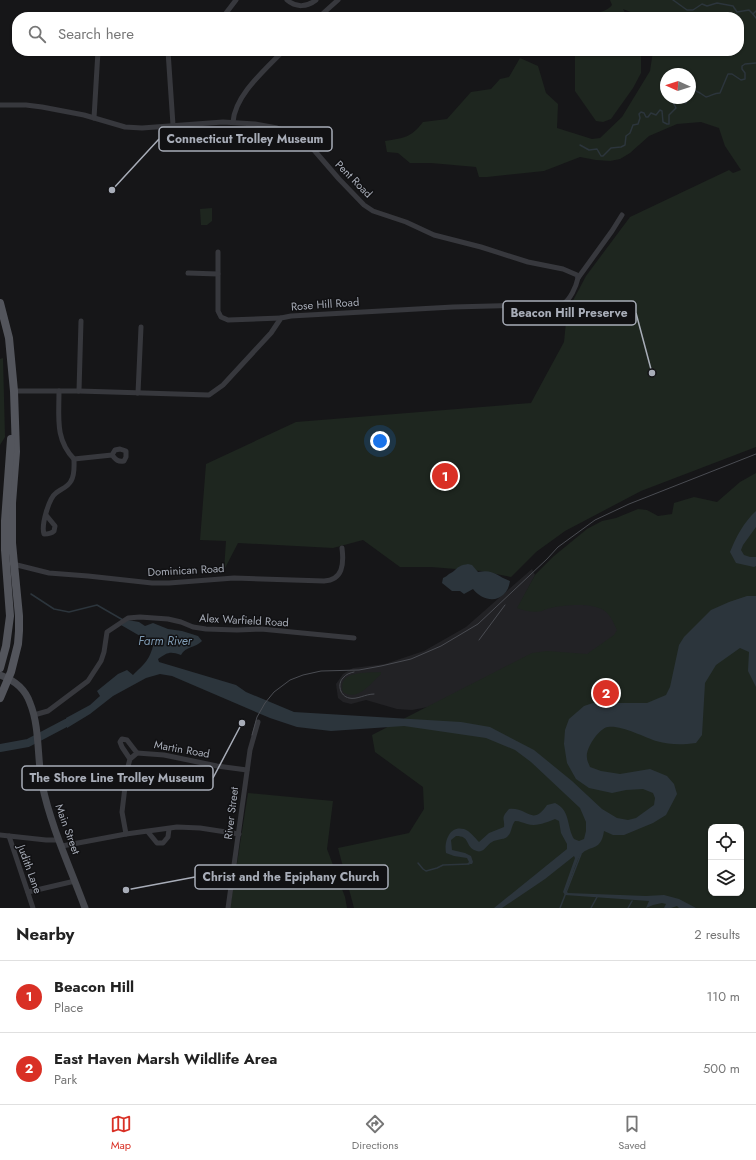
<!DOCTYPE html>
<style>
body{margin:0;font-family:Jost,sans-serif;background:#f2f2f2;color:#222}
.controls{position:absolute;right:12px;bottom:12px;display:grid;overflow:hidden;border-radius:8px;box-shadow:0 1px 3px #0004}
.controls button{width:36px;height:36px;display:grid;place-items:center;padding:0;border:0;border-bottom:1px solid #e0e0e0;background:#fff;color:#222;font:20px sans-serif}
.compass{position:absolute;left:660px;top:68px;width:36px;height:36px;border-radius:50%;background:#fff;box-shadow:0 1px 3px #0004;rotate:273deg}
.you{position:absolute;left:380px;top:441px;width:14px;height:14px;margin:-10px;border:3px solid #fff;border-radius:50%;background:#1a73e8;box-shadow:0 0 0 6px #1a73e833}
.badge{display:grid;place-items:center;width:26px;height:26px;border-radius:50%;background:#d93025;color:#fff;font-size:13px;font-weight:700}
.pin{position:absolute;translate:-50% -50%;border:2px solid #fff;box-shadow:0 1px 4px #0006}
.list{margin:0;padding:0;list-style:none}
h2{display:flex;justify-content:space-between;align-items:center;height:52px;margin:0;padding:0 16px;font-size:17px}
h2 small{font-size:13px;font-weight:400;color:#767676}
.list li{display:grid;grid-template-columns:26px 1fr auto;gap:12px;align-items:center;box-sizing:border-box;height:72px;padding:0 16px;border-top:1px solid #e0e0e0}
.list b{display:block;font-size:15px;white-space:nowrap}
.list p{margin:0;font-size:13px;white-space:nowrap;color:#767676}
.list em{font-size:13px;font-style:normal;color:#767676}
.icon{flex:none;width:22px;height:22px;fill:none;stroke:currentColor;stroke-width:2;stroke-linecap:round;stroke-linejoin:round}
.map{position:relative;flex:none;width:756px;height:908px;overflow:hidden}
.search{position:absolute;background:#fff;box-shadow:0 1px 3px #0004;left:12px;right:12px;top:12px;height:44px;display:flex;align-items:center;gap:10px;box-sizing:border-box;padding:0 14px;border-radius:16px;color:#767676;font-size:15px}
.sheet{height:196px;background:#fff}
nav{display:flex;justify-content:space-around;align-items:center;box-sizing:border-box;height:56px;border-top:1px solid #e0e0e0;background:#fff;font-size:11px;color:#767676}
nav a{display:grid;justify-items:center;gap:2px}
nav .on{color:#d93025}
.map>svg:first-child{display:block}
.built{fill:#222225}
.green{fill:#1e261f;fill-rule:evenodd}
.water{fill:#2c353c}
.lines{fill:none;stroke-linecap:round;stroke-linejoin:round}
.stream{stroke:#2c353c;stroke-width:1.5}
.river{stroke:#2c353c;stroke-width:8}
.minor{stroke:#37383d;stroke-width:5}
.secondary{stroke:#45474d;stroke-width:7}
.primary{stroke:#53555c;stroke-width:8}
.tram{stroke:#4a4c52;stroke-width:1}
.labels{text-anchor:middle;dominant-baseline:central;stroke-width:3;stroke-linejoin:round;paint-order:stroke}
.street-label{font-size:11px;fill:#a8adb8;stroke:#111113}
.water-label{font-size:12px;font-style:italic;fill:#7f9bb3;stroke:#111113}
.leader{fill:none;stroke:#a8adb8;stroke-width:1.5}
.callout-dot{fill:#a8adb8;stroke:#111113;stroke-width:1.5}
.callout{fill:#111113;stroke:#a8adb8;stroke-width:1.5}
.callout-label{font-size:12px;text-anchor:middle;font-weight:bold;fill:#a8adb8}
</style>
<div class="map">
<svg width="756" height="908" viewBox="0 0 756 908">
<rect width="100%" height="100%" fill="#161618"/>
<polygon class="built" points="532,569 535,575 522,600 605,578 642,577 652,587 645,608 598,652 482,680 428,707 412,710 397,709 366,700 351,704 343,702 338,698 336,684 343,674 353,668 385,664 424,651 466,627"/>
<g class="green">
<path d="M610,0h146v447l-115,44 -76,40 -29,21 -25,25 -30,-6 -50,-4h-31l-37,-27 -30,8 -95,-5 -14,27 2,-29 -26,-1 6,-76 90,-42 235,-19 33,-61 3,-30 19,-36 44,-59 99,-47 4,3 8,-3 -16,-24 -6,-18 -18,-6 -24,2 -28,12 -19,17 -10,6 -10,2 -14,-1 -16,-3 -36,14 -57,6h-8l-3,-10 -45,-4h-21l-12,-10 -11,-1 -2,-11c18,-3 26,-3 38,-19l24,-3 24,-27 20,-3 9,-10 9,-2 11,-19 18,8 8,27 12,11 -1,24 35,11 8,-1 22,-21 28,-46 3,-20h86v-34h-103l-3,-4 -10,-4 4,8h-53c13,-6 29,-1 38,-12zM666,74h24v24h-24z"/>
<polygon points="575,51 641,51 641,73 633,88 611,119 603,122 596,121 575,91"/>
<polygon points="212,208 212,221 207,225 201,225 200,209"/>
<polygon points="3,358 5,437 0,445 0,359"/>
<path d="M756,473v435h-402l-16,-60 71,-15 15,-24 -1,-22 -48,-35 -3,-17 160,-82 15,-2 40,3 27,-19 3,-5c-3,-6 -6,-14 -11,-18 -12,-10 -41,-7 -55,-4 -3,0 -6,2 -9,3 -8,2 -17,0 -25,-3l18,-33 19,-19 33,-27 15,-8 14,-3 22,-9 9,1 11,6 14,-2 2,-11 20,-6 23,5 23,-20zM711,827h30v66h-30z"/>
<path d="M381,672v2c-10,9 -23,28 -38,18 -6,-22 24,-19 38,-20z"/>
<polygon points="248,793 333,801 327,849 345,897 347,908 230,908"/>
</g>
<g class="water">
<path d="M756,511v16l-13,18 -2,5 3,5 6,2h6v9l-2,1 -18,-4 -6,-11c6,-15 14,-30 26,-41z"/>
<path d="M468,564l4,1 6,7c16,-3 18,4 32,9 -3,21 -24,24 -37,8l-9,5 -4,-3h-8l-10,-8 1,-5c2,-1 4,-2 6,-4 9,-4 6,-8 19,-10z"/>
<path d="M747,596h9v91l-8,-16 1,-19 -9,-4 -24,17 -11,18 -3,52 -6,8c-15,2 -25,2 -40,-2 -12,-4 -35,-16 -48,-14 -9,1 -23,22 -21,31 0,3 2,6 3,9l11,4 19,3 30,-5 17,7 7,8 3,10 -11,21 -13,8 -29,12h-11l-9,-4c-3,22 -16,13 -24,25 -4,6 -10,27 -14,35l2,2 78,3 18,-1 15,4 17,9h-17l-2,-2 -6,2h-7l2,-4 -4,-1 -9,2 -7,3 3,-7 -84,-6 -2,-3 12,-34 -1,-2 -29,23 -43,29h-8l73,-59v-5l-6,-11 -2,-12 -4,-2c-8,3 -18,8 -28,5 -4,-1 -7,-3 -12,-3 -4,5 -3,12 -8,16 -4,3 -11,2 -15,5 -6,3 -8,13 -18,8 -9,-5 -4,-14 -18,-14l-5,4 1,10 13,3 6,3 2,6 -1,2h-5l2,-2 -2,-4 -13,-2 -8,-3c-2,-11 3,-28 18,-24 6,2 11,9 15,13l10,-9 15,-6c1,-9 -4,-8 5,-18 19,-2 23,18 38,-4l8,-2c16,8 11,22 19,36l5,2 5,-2 2,-8v-9l-6,-14 -49,-46 -16,-12 -29,-12 -82,-12 -73,5 -34,-4 -27,-9 -98,-42 -12,-2 -14,4 -33,18 -23,18 -23,14 -1,-10 24,-13 10,-9 -3,-5 21,-17 9,-4 6,5c11,-11 16,-14 20,-29l-6,-6 -26,-15 7,-5 11,2 6,4 8,-3 15,6 14,2 16,5 4,5c-7,7 -16,5 -21,14 -11,-4 -13,-3 -23,4l1,3 77,23 10,7 48,20 167,10 29,5 44,23 38,31 30,28 15,9 11,2 8,-2 18,-13 1,-7 -2,-5 -10,-4 -17,1 -14,3 -23,-5 -13,-9 -9,-16 -3,-19 1,-14 4,-11 15,-13 9,-3h54l19,-8 4,-8 9,-42 5,-8 27,-27 18,-8z"/>
</g>
<g class="lines">
<g class="stream">
<polyline points="673,0 687,10 693,10 702,4 707,6 717,3 733,6 737,12 749,10 753,14"/>
<polyline points="756,11 753,14 756,18"/>
<path d="M690,91l4,-1 6,3 6,4c5,-1 8,-4 14,-4l8,-19h4l9,6 4,-1v-6l-3,-4v-3l3,-2 11,-1"/>
<path d="M580,145l9,5 8,-1 4,7h2l8,-8 10,-1 4,-2 1,-9 4,-3 3,-8 5,-1 2,-6 -1,-4 2,-2 3,1 2,4h2l3,-4 5,2 4,-5 2,1 1,11 4,2h2v-9l7,-7 -3,-6 1,-3c5,0 8,4 12,4v-5"/>
<polyline points="31,594 54,609 69,612 97,605 123,620"/>
<polyline points="418,863 423,869 426,871 437,868 443,865 469,864"/>
<polyline points="560,908 581,854"/>
<polyline points="591,908 597,897"/>
<polyline points="628,908 632,901"/>
</g>
<polyline class="river" points="0,748 28,743 66,723"/>
<g class="minor">
<path d="M287,0c9,8 20,7 29,0"/>
<polyline points="223,17 236,0"/>
<polyline points="319,17 338,0"/>
<polyline points="168,51 173,125"/>
<polyline points="0,105 26,105 42,107 84,115 125,127 142,128 223,122 255,124 277,128 297,135 307,142 339,179 364,205 373,211 406,222 434,235 481,247 528,262 563,269 577,275 578,278"/>
<polyline points="94,118 98,51"/>
<path d="M233,122c2,-27 32,-52 50,-71"/>
<polyline points="218,252 218,311 221,317 228,320 281,318"/>
<polyline points="188,273 218,274"/>
<path d="M14,391h65l130,4 14,-10 48,-52 10,-15 10,-2 162,-9 110,-3c7,-4 13,-17 15,-26l34,-47 10,-16"/>
<path d="M59,391c0,27 -4,48 15,68l38,-4 3,-5 5,-1 6,2v6l-2,4c-6,1 -8,-1 -12,-6"/>
<polyline points="79,391 81,321"/>
<polyline points="138,393 141,327"/>
<path d="M46,515l9,11 -1,5c-3,3 -6,3 -10,3 -3,-9 5,-36 12,-41 5,-4 12,-6 15,-12 4,-6 3,-15 3,-22"/>
<path d="M13,564l36,9 39,3 64,7h17l65,-5 90,3c19,-1 20,-17 18,-33"/>
<polyline points="34,715 48,711 88,681 101,661 104,652 107,632 128,618 140,617 168,619 181,622 193,627 206,629 237,630 261,629 354,638"/>
<polyline points="137,753 164,755 217,766 247,770"/>
<polyline points="148,832 157,843 163,843 168,837 169,829"/>
<polyline points="126,834 122,812 127,770 130,759 137,753 127,740 122,739 120,742 122,747 130,759"/>
<polyline points="0,835 46,840 59,840"/>
<polyline points="9,836 33,908"/>
<polyline points="62,846 126,834 177,827 200,828 239,834"/>
<polyline points="28,892 75,881"/>
<polyline points="228,908 250,750 258,722"/>
</g>
<path class="secondary" d="M0,675c14,5 25,13 30,28 10,24 7,55 12,81 9,43 28,83 43,124"/>
<g class="primary">
<polyline points="0,303 9,338 14,391 16,452 12,503 12,543 19,616 19,631 18,644 11,672 0,698"/>
<polyline points="0,668 6,646 10,616 5,550 5,521 11,439"/>
</g>
<g class="tram">
<polyline points="479,640 505,605"/>
<path d="M354,672c-4,1 -8,2 -11,6 -6,6 -3,18 6,20 8,2 16,-4 25,-4"/>
<polyline points="252,735 257,717 265,703 274,692 290,680 303,675 321,671 359,670 381,666 411,659 441,646 478,624 547,559 558,547 595,520 629,504 756,454"/>
</g>
</g>
<g class="labels">
<g class="street-label">
<text transform="translate(354 179) rotate(45)">Pent Road</text>
<text transform="translate(325 304) rotate(-4)">Rose Hill Road</text>
<text transform="translate(186 570) rotate(-3)">Dominican Road</text>
<text transform="translate(244 620) rotate(3)">Alex Warfield Road</text>
<text transform="translate(182 749) rotate(10)">Martin Road</text>
<text transform="translate(231 813) rotate(-83)">River Street</text>
<text transform="translate(68 829) rotate(70)">Main Street</text>
<text transform="translate(30 869) rotate(70)">Judith Lane</text>
</g>
<g class="water-label">
<text x="165" y="641">Farm River</text>
</g>
</g>
<path class="leader" d="M112 190L159 139M652 373L636 313M242 723L213 778M126 890L195 877"/>
<g class="callout-dot">
<circle cx="112" cy="190" r="4"/>
<circle cx="652" cy="373" r="4"/>
<circle cx="242" cy="723" r="4"/>
<circle cx="126" cy="890" r="4"/>
</g>
<g class="callout">
<rect x="159" y="127" width="173" height="24" rx="4"/>
<rect x="503" y="301" width="133" height="24" rx="4"/>
<rect x="22" y="766" width="191" height="24" rx="4"/>
<rect x="195" y="865" width="193" height="24" rx="4"/>
</g>
<g class="callout-label">
<text x="245" y="143">Connecticut Trolley Museum</text>
<text x="569" y="317">Beacon Hill Preserve</text>
<text x="117" y="782">The Shore Line Trolley Museum</text>
<text x="291" y="881">Christ and the Epiphany Church</text>
</g>
</svg>
<div class="controls">
<button><svg class="icon" aria-label="locate" viewBox="0 0 24 24"><circle cx="12" cy="12" r="6"/><path d="M12 2v4M12 18v4M2 12h4M18 12h4"/></svg></button>
<button><svg class="icon" aria-label="layers" viewBox="0 0 24 24"><path d="M12 4l9 5-9 5-9-5zM3 14l9 5 9-5"/></svg></button>
</div>
<svg class="compass" viewBox="-18 -18 36 36"><path d="M0-13l5 13h-10z" fill="#e53935"/><path d="M0 13l5-13h-10z" fill="#767676"/></svg>
<div class="you"></div>
<div class="pin badge" style="left:445px;top:476px">1</div>
<div class="pin badge" style="left:606px;top:693px">2</div>
<div class="search"><svg class="icon" aria-label="search" viewBox="0 0 24 24"><circle cx="10" cy="10" r="6"/><path d="M15 15l6 6"/></svg>Search here</div>
</div>
<section class="sheet">
<h2>Nearby<small>2 results</small></h2>
<ul class="list">
<li><span class="badge">1</span><div><b>Beacon Hill</b><p>Place</p></div><em>110 m</em></li>
<li><span class="badge">2</span><div><b>East Haven Marsh Wildlife Area</b><p>Park</p></div><em>500 m</em></li>
</ul>
</section>
<nav>
<a class="on"><svg class="icon" aria-label="map" viewBox="0 0 24 24"><path d="M3 6l6-2 6 2 6-2v14l-6 2-6-2-6 2zM9 4v14M15 6v14"/></svg>Map</a>
<a><svg class="icon" aria-label="directions" viewBox="0 0 24 24"><path d="M12 3l9 9-9 9-9-9zM9 14v-3h6M13 9l2 2-2 2"/></svg>Directions</a>
<a><svg class="icon" aria-label="saved" viewBox="0 0 24 24"><path d="M7 4h10v16l-5-4-5 4z"/></svg>Saved</a>
</nav>
